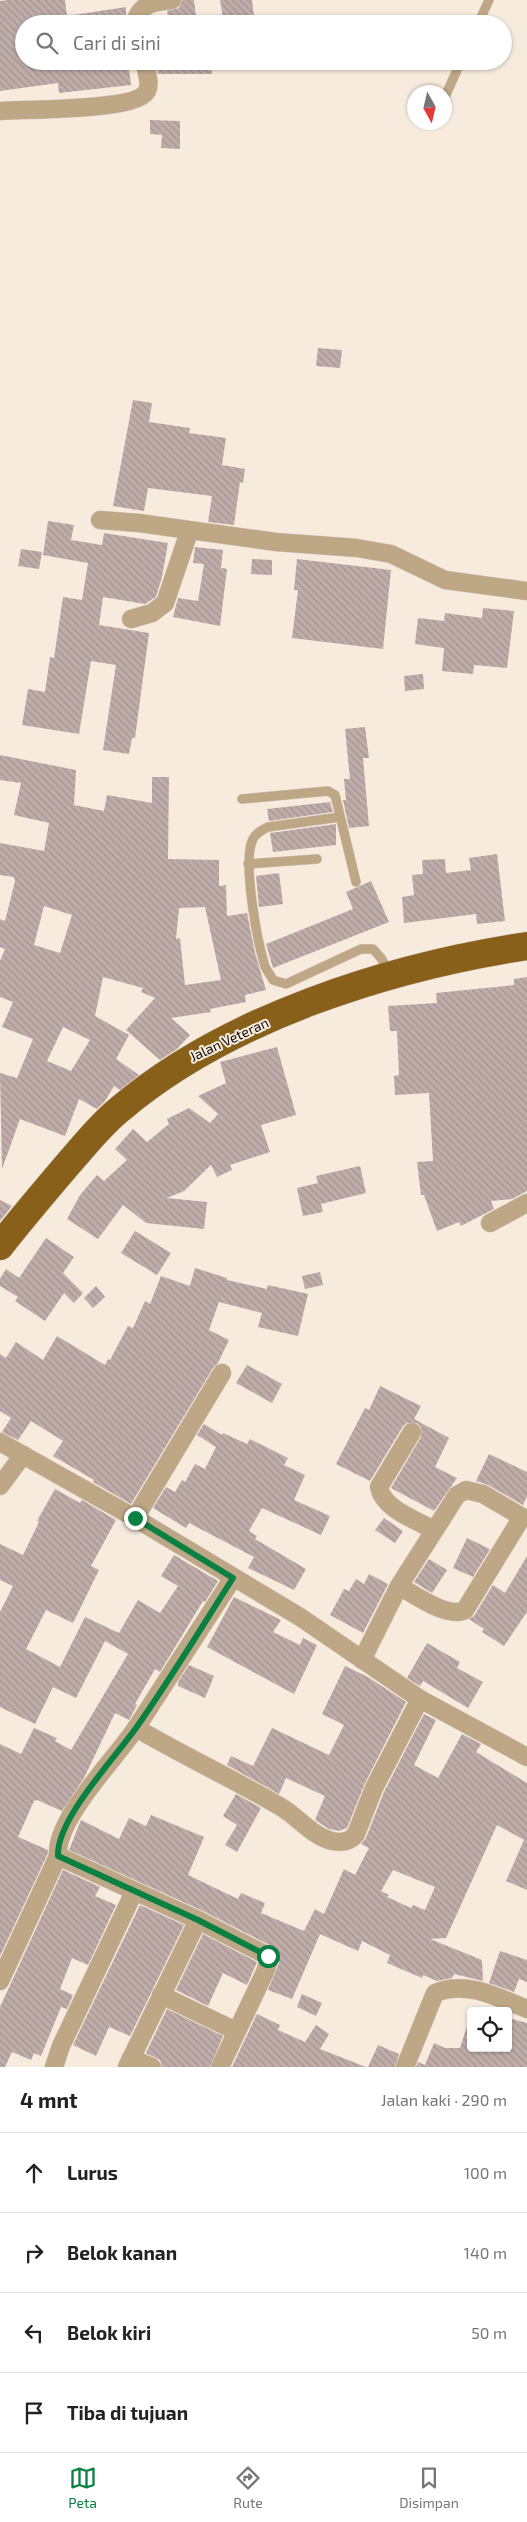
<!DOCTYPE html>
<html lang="id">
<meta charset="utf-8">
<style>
body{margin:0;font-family:"Exo 2",sans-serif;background:#f6f6f6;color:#222}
.controls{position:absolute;right:15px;bottom:15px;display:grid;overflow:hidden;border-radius:5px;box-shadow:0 1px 4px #0004}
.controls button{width:45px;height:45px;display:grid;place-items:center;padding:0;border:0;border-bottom:1px solid #e0e0e0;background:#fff;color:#222;font:25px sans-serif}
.compass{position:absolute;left:407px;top:85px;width:45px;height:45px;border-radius:50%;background:#fff;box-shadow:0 1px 4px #0004;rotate:172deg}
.stop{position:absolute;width:15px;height:15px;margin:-11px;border:4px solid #0b8043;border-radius:50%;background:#fff}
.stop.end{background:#0b8043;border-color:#fff;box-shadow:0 1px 5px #0008}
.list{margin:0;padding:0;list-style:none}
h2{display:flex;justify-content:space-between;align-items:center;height:65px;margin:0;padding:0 20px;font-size:21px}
h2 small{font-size:16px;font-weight:400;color:#767676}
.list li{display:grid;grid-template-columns:32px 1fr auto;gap:15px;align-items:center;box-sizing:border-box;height:80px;padding:0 20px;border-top:1px solid #e0e0e0}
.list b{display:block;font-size:19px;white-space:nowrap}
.list em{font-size:16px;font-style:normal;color:#767676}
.icon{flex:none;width:28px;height:28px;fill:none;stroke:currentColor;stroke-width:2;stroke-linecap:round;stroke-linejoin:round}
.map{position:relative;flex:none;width:527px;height:2067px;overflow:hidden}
.search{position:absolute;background:#fff;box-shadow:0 1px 4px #0004;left:15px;right:15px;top:15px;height:55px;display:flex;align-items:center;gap:12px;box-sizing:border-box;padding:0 18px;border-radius:28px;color:#767676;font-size:19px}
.sheet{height:385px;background:#fff}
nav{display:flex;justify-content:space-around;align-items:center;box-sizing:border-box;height:70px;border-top:1px solid #e0e0e0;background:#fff;font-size:14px;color:#767676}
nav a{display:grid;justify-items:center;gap:2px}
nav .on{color:#0b8043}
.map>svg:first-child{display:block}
.building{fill:url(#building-back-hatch);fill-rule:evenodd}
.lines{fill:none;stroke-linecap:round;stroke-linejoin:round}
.service-casing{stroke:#d2c7bc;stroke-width:10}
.minor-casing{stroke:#d2c7bc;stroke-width:19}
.trunk-casing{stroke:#d2c7bc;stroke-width:29}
.service{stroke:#bea785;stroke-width:9}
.minor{stroke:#bea785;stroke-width:18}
.trunk{stroke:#88601a;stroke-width:28}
.route{stroke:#0b8043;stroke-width:6}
.labels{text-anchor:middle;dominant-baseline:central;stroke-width:4;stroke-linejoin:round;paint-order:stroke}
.street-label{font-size:14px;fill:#0f0b07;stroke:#f7ebde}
</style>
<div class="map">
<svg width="527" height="2067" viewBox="0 0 527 2067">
<defs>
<pattern id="building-back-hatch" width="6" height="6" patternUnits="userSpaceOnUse" patternTransform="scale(1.25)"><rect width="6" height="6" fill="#c0adaa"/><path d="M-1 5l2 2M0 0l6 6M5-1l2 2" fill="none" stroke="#a49491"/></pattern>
</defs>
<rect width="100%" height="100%" fill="#f7ebde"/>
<g class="building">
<polygon points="8,0 65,0 67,16 126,7 126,24 24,24 24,61 128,61 131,85 59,93 58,83 0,91 0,1"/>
<polygon points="182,0 194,0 197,24 169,24 167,11 179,8"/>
<polygon points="220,0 252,0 255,24 224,24"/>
<polygon points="155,61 211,61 212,74 158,74"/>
<polygon points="150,120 180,121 180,149 161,148 162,135 150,134"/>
<polygon points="318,348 342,350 340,368 316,366"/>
<polygon points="133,400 152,403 149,422 190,428 189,433 226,438 222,465 245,469 243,483 240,482 234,525 208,522 212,496 148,488 144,511 113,506"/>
<polygon points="48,521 74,525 71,540 102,545 104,533 168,543 162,577 156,597 145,604 103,597 99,625 149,633 135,738 132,738 129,754 103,750 116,665 91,661 79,734 22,725 28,689 45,692 50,657 54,658 63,597 82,600 88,563 43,555"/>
<polygon points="195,547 223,550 221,568 227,569 220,626 173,617 178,598 198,601 204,564 193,563"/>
<polygon points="21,549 42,552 39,569 18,566"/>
<polygon points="252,559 272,560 272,575 251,574"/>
<polygon points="297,559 391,570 383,649 292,638 298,590 294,590"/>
<polygon points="483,608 514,611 507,668 474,665 473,674 442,671 444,648 415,644 418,618 444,621 445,613 482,618"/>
<polygon points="423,674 424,689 405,691 404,676"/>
<polygon points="365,727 369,758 363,758 369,826 349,828 343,800 346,800 344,779 350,779 345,729"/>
<path d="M0,755l76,15 -2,35 30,6 3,-16 45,8v-26h17l-1,82 51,1v26l7,-1 1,31 20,-3 8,40 11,37 -21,5 1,7 -36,7 1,3 -40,6 19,17 -13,14 -17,11 -34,-30 29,-32 -14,-6 2,-4 -40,-11 -8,39 34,19 -13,24 23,16 -19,15 -6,-4 -9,15 -8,8 -18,-10 -14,37 -45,-17 -18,50 -2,-96 17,5 16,-39 -31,-12 11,-25 -13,-5v-36l5,-12 -5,-2v-28l5,2 10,-40 -1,-4 -14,-2v-32l44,8 5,-28 -35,-8 7,-32 -21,-3zM44,906l28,9 -12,38 -26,-8zM205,907l16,73 -36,5 -5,-47 -4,1 3,-31zM63,1027l27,13 -19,31 -24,-10z"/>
<polygon points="330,802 333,812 269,821 267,809"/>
<polygon points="336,824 336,845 273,852 270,833"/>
<polygon points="497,854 505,921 477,924 476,914 404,923 402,897 414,895 412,875 423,874 422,860 445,859 446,873 471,870 469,858"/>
<polygon points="279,873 283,904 259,907 256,876"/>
<polygon points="371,881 389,922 273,968 266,944 353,909 346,892"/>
<polygon points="527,977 527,1191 512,1199 491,1201 494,1209 461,1226 459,1222 437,1231 424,1195 421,1195 417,1162 433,1161 429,1093 395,1095 394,1076 399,1075 397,1031 390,1031 388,1006 437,1003 436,993 514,985 514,979"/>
<polygon points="277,1047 296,1115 261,1125 270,1152 230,1165 232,1170 217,1177 211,1165 184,1191 167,1198 207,1202 204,1229 146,1223 123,1205 98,1239 67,1219 80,1195 97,1175 104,1181 127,1160 115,1149 133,1129 147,1142 169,1124 167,1119 189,1108 210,1123 218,1114 198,1096 226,1083 220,1062"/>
<polygon points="360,1166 366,1193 321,1204 323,1212 303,1216 297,1188 318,1183 316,1176"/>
<polygon points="0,1200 12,1206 0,1221"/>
<polygon points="135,1231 171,1253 157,1275 121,1253"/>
<polygon points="46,1238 74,1257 63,1273 83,1293 74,1303 64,1293 45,1321 15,1301 18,1297 0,1286 0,1279 6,1269 19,1278"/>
<polygon points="195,1268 227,1278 227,1280 267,1289 268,1285 308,1294 298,1336 258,1327 262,1313 219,1302 209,1330 229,1340 218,1363 213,1368 131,1504 93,1482 94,1480 53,1456 63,1441 31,1421 18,1440 2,1432 11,1418 0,1411 0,1354 6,1358 16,1342 43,1360 57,1336 105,1365 108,1359 110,1360 128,1326 133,1328 145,1301 150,1304 161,1276 190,1286"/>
<polygon points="320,1272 323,1285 305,1289 302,1276"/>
<polygon points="96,1286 105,1297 93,1308 84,1298"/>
<polygon points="247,1365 282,1384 272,1403 236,1383"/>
<polygon points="380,1386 421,1406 414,1419 449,1438 435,1467 457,1478 434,1511 391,1488 421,1437 421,1427 417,1423 407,1423 403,1426 370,1481 336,1464 365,1408 369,1410"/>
<polygon points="204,1424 222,1435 223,1433 247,1444 250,1439 288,1458 284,1465 305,1475 294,1500 330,1516 321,1535 262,1508 249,1531 257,1536 255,1539 306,1569 294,1590 248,1568 254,1557 189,1523 186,1528 153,1508 166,1487 175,1492 182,1480 185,1482 195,1464 205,1469 216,1447 197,1435"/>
<polygon points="489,1454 527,1472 527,1496 523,1505 488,1485 476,1481"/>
<polygon points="55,1489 80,1503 82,1500 116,1520 91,1566 99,1570 73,1623 46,1610 26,1649 60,1667 85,1617 119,1633 138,1600 160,1613 178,1586 161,1576 174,1555 218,1581 205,1602 203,1601 160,1672 155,1669 135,1704 137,1705 129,1720 115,1713 84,1778 62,1811 37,1800 34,1801 18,1837 48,1850 48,1853 0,1956 0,1744 21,1754 34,1728 57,1738 55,1741 71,1750 128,1654 105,1641 76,1698 53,1687 35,1724 0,1707 0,1612 13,1586 0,1580 0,1544 23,1555 39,1522 37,1521"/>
<polygon points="384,1518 403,1531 395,1543 375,1530"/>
<polygon points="467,1538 490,1549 473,1577 453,1568"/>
<polygon points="527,1556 527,1612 504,1646 482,1632 484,1629 469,1619 474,1616 493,1585 505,1593"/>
<polygon points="429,1559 447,1570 432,1593 414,1582"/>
<polygon points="369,1574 388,1584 363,1633 330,1615 344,1589 349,1591 356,1579 364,1584"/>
<polygon points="234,1597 281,1620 273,1632 300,1645 303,1638 317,1645 294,1694 207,1647"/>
<polygon points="427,1643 460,1662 457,1668 483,1682 468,1708 423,1681 420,1686 407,1678"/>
<polygon points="189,1665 214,1676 205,1698 178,1686 178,1682"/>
<polygon points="345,1666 368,1677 406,1702 365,1783 347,1828 339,1831 329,1829 315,1820 325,1796 286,1778 279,1794 227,1765 231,1756 253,1766 272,1728 329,1755 344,1725 322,1714"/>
<path d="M424,1714l12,6 -22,45 24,13 24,-44 19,10 -5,8 51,31v107l-21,-9 18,-41 -27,-15 -51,113 -16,1 52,21 1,21 -29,-7 -2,4 -15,3 -14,-6 -1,3 -35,-15 3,-8 -28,-14 -4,10 -38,-17 -28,65 -24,-9 11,-27 -1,-10 -5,-6 -70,-36 -134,-61 12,-30 38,19 10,-21 17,8 5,-11 53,22 -16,38 50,24 3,-6 24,10 -4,10 43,18 11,-22 9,5 20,-45 11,6 14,-27 -8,-4 5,-6 18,-46zM393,1870l42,17 -10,23 -12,-5 -2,3 -24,-11 2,-2 -8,-4z"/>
<polygon points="236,1794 261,1808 237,1852 225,1845 237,1825 223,1816"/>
<polygon points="63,1870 100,1887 95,1896 116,1905 88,1965 72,1958 60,1989 73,1995 67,2009 61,2007 41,2056 34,2053 31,2060 12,2052 5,2067 0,2067 0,2007"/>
<polygon points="140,1905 184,1925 130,2036 109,2027 96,2056 73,2045"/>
<polygon points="203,1934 257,1962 247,1985 223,1973 208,2006 176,1990"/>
<polygon points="500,1951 527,1960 527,1982 519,1979 514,1992 489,1983"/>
<polygon points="302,1994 322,2003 316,2016 297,2007"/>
<polygon points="167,2009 223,2036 210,2067 162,2067 160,2060 146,2053"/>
<polygon points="257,2014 280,2025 278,2030 305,2042 316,2025 329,2034 320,2049 366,2067 232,2067"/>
<polygon points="508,2018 527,2023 527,2067 416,2067 418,2062 425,2065 434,2043 445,2048 460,2048 468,2023 471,2023 471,2048 508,2048"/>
<polygon points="378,2045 399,2054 395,2067 368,2067"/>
</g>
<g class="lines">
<g class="service-casing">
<g id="service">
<polyline points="478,24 489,0"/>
<polyline points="444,99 461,61"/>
<polyline points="242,799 328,791 335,795 356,882"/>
<path d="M340,817l-72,10c-6,3 -12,6 -15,12 -11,21 4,100 11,124 1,6 6,11 9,17l13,4 75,-35h12l8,9 9,16"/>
<polyline points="248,864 317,859"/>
</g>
</g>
<g class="minor-casing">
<g id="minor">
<path d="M137,24l-1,-5c7,-17 20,-17 36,-19"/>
<path d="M0,111c25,-2 137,0 147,-20 4,-8 -1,-21 -3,-30"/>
<polyline points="100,520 139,523 276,542 357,548 391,554 445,580 527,591"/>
<polyline points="131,619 152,613 165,603 189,532"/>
<polyline points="490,1223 527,1203"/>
<path d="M412,1432l-33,55c4,22 37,33 55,43"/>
<polyline points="0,1442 135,1518 300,1617 420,1699 527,1757"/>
<polyline points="0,1486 23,1455"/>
<polyline points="135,1518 222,1373"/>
<path d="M362,1660l37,-74 58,-91 9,-5 17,4 39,23 -57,93c-17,9 -50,-15 -66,-24"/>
<path d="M136,1728c48,28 97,51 145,79 17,10 31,29 51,34 10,2 18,1 24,-7l18,-46 46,-89"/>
<path d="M58,1856c-3,-38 59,-98 80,-131 32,-49 63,-98 95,-147"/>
<polyline points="0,1981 58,1856 198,1920 268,1956 269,1960 265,1972 220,2067"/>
<polyline points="161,1995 236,2031"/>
<polyline points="131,2058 152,2067"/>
<polyline points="54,2067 61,2046 134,1892"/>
<polyline points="127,2067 198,1920"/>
<path d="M405,2067l30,-74c32,-13 62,4 92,16"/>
</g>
</g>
<g class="trunk-casing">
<path id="trunk" d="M0,1246c22,-28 45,-55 68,-82 17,-19 32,-39 52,-55 107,-91 269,-142 407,-163"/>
</g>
<use href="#service" class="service"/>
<use href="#minor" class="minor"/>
<use href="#trunk" class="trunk"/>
</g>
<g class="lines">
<path class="route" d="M135,1518l98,60c-32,50 -63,102 -97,150 -22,31 -80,92 -78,128l140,64 70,36"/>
</g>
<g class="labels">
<g class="street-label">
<text transform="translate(229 1039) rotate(-25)">Jalan Veteran</text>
</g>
</g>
</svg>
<div class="controls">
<button><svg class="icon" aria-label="locate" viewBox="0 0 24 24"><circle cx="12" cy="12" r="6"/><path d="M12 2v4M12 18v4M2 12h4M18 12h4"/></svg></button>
</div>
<svg class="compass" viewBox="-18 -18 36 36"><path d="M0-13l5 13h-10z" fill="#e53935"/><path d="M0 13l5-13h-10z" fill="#767676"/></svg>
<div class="stop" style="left:268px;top:1956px"></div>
<div class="stop end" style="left:135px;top:1518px"></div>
<div class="search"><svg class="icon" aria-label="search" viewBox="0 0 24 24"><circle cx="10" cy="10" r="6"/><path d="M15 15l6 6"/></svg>Cari di sini</div>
</div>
<section class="sheet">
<h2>4 mnt<small>Jalan kaki · 290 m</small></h2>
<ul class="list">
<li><svg class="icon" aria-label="ahead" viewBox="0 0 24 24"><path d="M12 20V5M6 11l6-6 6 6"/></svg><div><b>Lurus</b></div><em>100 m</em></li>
<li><svg class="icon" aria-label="right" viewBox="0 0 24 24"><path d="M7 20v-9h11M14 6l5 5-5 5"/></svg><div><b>Belok kanan</b></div><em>140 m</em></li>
<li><svg class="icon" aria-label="left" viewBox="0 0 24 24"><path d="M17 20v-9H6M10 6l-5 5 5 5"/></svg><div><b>Belok kiri</b></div><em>50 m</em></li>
<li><svg class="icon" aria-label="arrive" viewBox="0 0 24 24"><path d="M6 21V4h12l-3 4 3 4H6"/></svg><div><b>Tiba di tujuan</b></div></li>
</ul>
</section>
<nav>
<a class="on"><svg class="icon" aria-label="map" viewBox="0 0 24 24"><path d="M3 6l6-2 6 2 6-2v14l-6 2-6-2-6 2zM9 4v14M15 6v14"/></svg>Peta</a>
<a><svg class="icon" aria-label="directions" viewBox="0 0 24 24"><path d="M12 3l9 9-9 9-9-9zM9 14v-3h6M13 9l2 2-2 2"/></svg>Rute</a>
<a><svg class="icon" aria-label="saved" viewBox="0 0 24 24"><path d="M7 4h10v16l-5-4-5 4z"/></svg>Disimpan</a>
</nav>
